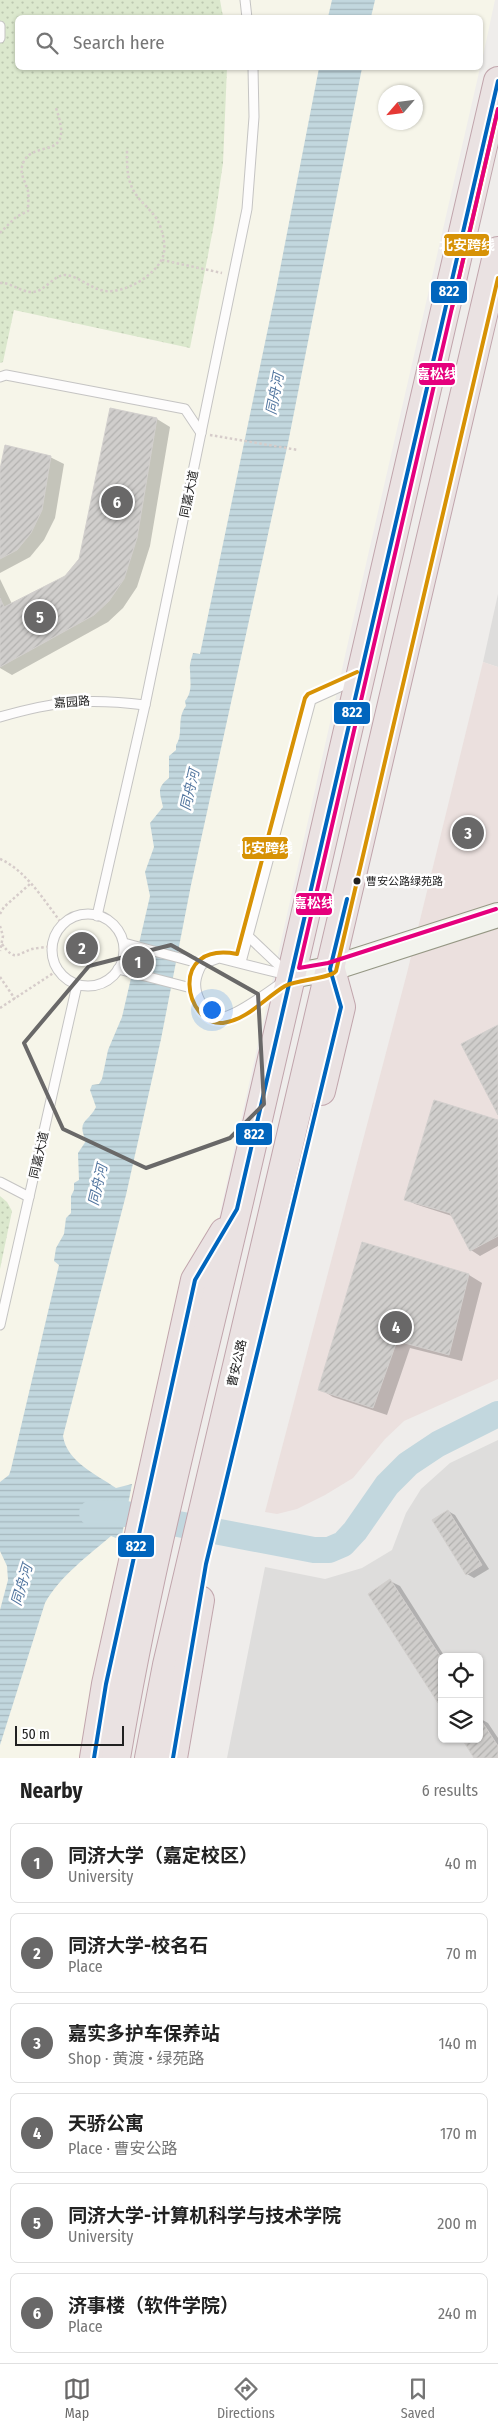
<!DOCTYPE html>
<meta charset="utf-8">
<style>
body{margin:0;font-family:"Fira Sans Condensed","Noto Sans SC",sans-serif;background:#f2f2f2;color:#222}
.controls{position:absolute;right:15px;bottom:15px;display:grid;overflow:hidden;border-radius:8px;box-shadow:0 1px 4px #0004}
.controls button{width:45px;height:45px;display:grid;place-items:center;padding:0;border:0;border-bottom:1px solid #e0e0e0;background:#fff;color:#222;font:25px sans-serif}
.compass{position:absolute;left:378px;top:85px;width:45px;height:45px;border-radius:50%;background:#fff;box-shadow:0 1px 4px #0004;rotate:242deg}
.scale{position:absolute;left:15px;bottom:12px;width:109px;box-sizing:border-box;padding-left:5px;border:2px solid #212121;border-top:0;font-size:14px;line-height:18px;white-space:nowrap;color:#212121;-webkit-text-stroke:4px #fff;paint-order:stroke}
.you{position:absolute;left:211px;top:1009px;width:18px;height:18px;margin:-12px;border:4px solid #fff;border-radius:50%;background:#1a73e8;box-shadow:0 0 0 8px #1a73e833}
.badge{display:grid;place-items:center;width:32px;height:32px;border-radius:50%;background:#696868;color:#fff;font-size:16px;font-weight:700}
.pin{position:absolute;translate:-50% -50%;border:2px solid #fff;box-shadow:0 1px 5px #0006}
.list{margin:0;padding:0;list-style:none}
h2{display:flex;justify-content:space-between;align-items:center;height:65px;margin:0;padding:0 20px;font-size:21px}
h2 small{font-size:16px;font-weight:400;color:#767676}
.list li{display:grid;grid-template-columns:32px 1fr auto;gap:15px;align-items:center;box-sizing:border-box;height:80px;margin:0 10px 10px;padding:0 10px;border:1px solid #e0e0e0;border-radius:8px}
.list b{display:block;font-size:19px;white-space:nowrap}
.list p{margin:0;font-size:16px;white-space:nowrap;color:#767676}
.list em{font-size:16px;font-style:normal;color:#767676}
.icon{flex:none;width:28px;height:28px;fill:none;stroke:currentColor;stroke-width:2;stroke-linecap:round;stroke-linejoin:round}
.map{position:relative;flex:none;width:498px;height:1758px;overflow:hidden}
.search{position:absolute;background:#fff;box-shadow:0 1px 4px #0004;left:15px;right:15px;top:15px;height:55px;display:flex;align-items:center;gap:12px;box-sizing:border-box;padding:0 18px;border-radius:8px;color:#767676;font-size:19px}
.sheet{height:605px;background:#fff}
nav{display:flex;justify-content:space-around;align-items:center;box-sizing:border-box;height:70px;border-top:1px solid #e0e0e0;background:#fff;font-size:14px;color:#767676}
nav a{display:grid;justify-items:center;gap:2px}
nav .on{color:#696868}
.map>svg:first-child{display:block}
.residential{fill:#dedddc;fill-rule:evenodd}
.commercial{fill:#ebe0de}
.education{fill:#f6f5e9;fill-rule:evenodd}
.grass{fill:url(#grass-dots)}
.water{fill:url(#water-rules)}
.shadow{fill:#0003}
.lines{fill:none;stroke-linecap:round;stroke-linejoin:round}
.river{stroke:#c2d7de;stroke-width:26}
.building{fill:url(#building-hatch);stroke:#d2cfcd}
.lane-casing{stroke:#c5c4c3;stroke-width:11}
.secondary-casing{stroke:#959784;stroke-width:26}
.highway-casing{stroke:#c1a5ac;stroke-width:30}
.path{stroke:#d6ccca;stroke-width:2.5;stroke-dasharray:2.5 2.5;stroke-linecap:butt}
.lane{stroke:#fdfcfc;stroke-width:9}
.secondary{stroke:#f2f3ed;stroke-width:24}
.highway{stroke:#eae2e2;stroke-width:28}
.bus-1-casing{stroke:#fff;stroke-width:8}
.bus-2-casing{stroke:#fff;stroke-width:8}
.bus-3-casing{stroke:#fff;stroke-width:8}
.bus-1{stroke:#0065bd;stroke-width:4}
.bus-2{stroke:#d79205;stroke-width:4}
.bus-3{stroke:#e5007d;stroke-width:4}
.marked{fill:none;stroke:#696868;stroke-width:4;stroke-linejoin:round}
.bus-dot{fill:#212121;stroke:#fff;stroke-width:2}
.labels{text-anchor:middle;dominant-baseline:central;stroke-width:5;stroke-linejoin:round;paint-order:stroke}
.bus-label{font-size:11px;fill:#212121;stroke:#fff;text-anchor:start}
.street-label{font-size:12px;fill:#212121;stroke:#fff}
.water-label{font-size:14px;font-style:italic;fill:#5477a0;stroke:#fff}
.line-badge{stroke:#fff;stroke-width:2}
.badge-label{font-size:14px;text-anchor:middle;font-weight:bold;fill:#fff}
</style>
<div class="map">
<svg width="498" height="1758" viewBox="0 0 498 1758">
<defs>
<pattern id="grass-dots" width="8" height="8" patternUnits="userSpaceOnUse" patternTransform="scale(1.25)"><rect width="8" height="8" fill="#dbe8cd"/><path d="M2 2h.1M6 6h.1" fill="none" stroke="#bcc7b0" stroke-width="1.8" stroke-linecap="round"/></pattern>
<pattern id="water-rules" width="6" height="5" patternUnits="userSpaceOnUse" patternTransform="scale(1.25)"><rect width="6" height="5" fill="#c2d7de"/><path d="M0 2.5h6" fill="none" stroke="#a6b8be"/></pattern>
<pattern id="building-hatch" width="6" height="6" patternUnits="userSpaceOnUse" patternTransform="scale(1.25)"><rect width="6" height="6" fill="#d0cecc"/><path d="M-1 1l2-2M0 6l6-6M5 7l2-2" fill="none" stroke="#b2b1af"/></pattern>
</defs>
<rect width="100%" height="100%" fill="#efedeb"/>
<g class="residential">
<polygon points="498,594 498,667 483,662"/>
<path d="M498,1440v318h-271l38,-191 60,12 37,-11 30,-18 14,-37 15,-24 29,-26zM442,1657h37v82h-37z"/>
</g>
<polygon class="commercial" points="483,662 498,667 498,1379 404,1421 385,1439 353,1478 325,1495 297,1509 277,1514 265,1512 407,973"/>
<path class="education" d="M0,0h495l-14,65 -1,-47h-462v50h462l-131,570 -226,1008 -19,112h-104zM386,92h30v30h-30z"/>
<g class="grass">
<polygon points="0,0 220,0 223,17 18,18 18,68 227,68 223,163 214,224 190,348 14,310 3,362 0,363"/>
<polygon points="0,1196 7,1202 12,1211 0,1269"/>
</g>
<g class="water">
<polygon points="332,0 375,0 371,17 328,17"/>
<path d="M319,68h43l-74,375 -97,442 -30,154 -35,156 -63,241c4,26 33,38 53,52l16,-4 -11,56 -10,-4c-23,20 -51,40 -66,67l-45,142v-135l8,-30 -1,-14 -7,-15v-69l9,-7 2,-6 48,-204 -5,-4 2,-13 8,-14 2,-16 5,-5v-17l3,-6v-7l5,-3 -1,-27 8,-12c-10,-21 3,-19 10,-34l-6,-17 2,-5 7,-1 3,-5 6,-29 14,-33 28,-121 -5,-24 9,-25 -4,-24 13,-16c-3,-14 -7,-19 6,-29v-22l7,-6v-5c8,-11 0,-26 10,-39l-1,-5c8,-10 5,-20 5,-31 -1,-6 2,-12 3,-17l7,1 76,-364z"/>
</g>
<g class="shadow">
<polygon points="157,419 170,427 150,546 137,587 123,608 108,622 12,675 0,668 0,579 12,604 66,577 80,559"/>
<polygon points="50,457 64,464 55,518 44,540 30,557 0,573 0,473"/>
<polygon points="498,1121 498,1246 480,1256 471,1250 452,1216 415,1204 406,1199"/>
<polygon points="363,1243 469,1275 482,1283 462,1361 410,1348 387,1415 333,1397 320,1389"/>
<polygon points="448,1511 455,1515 489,1569 474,1578 467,1574"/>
<polygon points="390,1581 400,1586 445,1657 442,1657 442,1704 439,1702"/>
<polygon points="479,1718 488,1723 498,1738 498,1758 476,1758 479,1739"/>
</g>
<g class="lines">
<polyline class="river" points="92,1513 126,1514 314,1550 329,1550 343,1544 355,1531 387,1485 408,1464 438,1444 498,1414"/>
</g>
<g class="building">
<polygon points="110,408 157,418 137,538 124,579 109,601 94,615 0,667 0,598 4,607 65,576 79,559"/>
<polygon points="5,445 51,456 42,510 31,533 17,550 0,559 0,469"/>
<polygon points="498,1025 498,1115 461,1044"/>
<polygon points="434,1100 498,1120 498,1236 470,1251 450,1213 404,1200"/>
<polygon points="362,1242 469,1274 449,1355 397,1341 373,1408 318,1390"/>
<polygon points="448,1510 482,1565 466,1575 432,1520"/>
<polygon points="390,1579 442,1659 442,1701 438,1703 368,1594"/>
<polygon points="479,1717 498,1746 498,1758 474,1758 462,1739 479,1739"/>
</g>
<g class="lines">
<g class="lane-casing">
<g id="lane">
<polyline points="245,0 247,18"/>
<polyline points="0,26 0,38"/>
<polyline points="0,377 6,375 185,409 201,433"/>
<path d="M0,717c55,-16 88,-19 145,-12"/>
<circle cx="88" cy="950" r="36"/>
<polyline points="97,916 145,705 247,209 254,117 253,68"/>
<polyline points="248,936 287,973"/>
<polyline points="124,943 202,964"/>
<path d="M219,958l72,18c-13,9 -57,43 -71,41 -10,-1 -16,-8 -20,-16 -7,-14 -5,-24 2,-37z"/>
<polyline points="241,962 311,700 353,681"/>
<polyline points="118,969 195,989"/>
<polyline points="0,1182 29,1197"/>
<polyline points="0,1325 77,985"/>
</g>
</g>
<g class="secondary-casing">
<polyline id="secondary" points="291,976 330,969 498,915"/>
</g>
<g class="highway-casing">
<g id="highway">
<polyline points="321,1091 341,1007 331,970"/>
<polyline points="94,1758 106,1684 195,1280 224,1232"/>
<path d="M116,1758c33,-199 86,-394 131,-591 83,-362 167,-724 251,-1086"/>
<polyline points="149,1758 167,1665 498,251"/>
<polyline points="173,1758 200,1600"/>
</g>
</g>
<g class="path">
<path d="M0,233l16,-16 12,-6c0,-6 1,-14 0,-20 -3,-11 -10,-18 -4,-30 12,-22 51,1 32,-53"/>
<polyline points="162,260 222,273"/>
<path d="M0,283c11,-1 20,9 32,9 13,0 22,-18 34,-17 14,2 25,14 39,16 20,2 48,-14 57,-32 5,-10 1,-28 -4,-38 -4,-7 -11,-14 -17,-20 -15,-17 -14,-32 -14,-53"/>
<polyline points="210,435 298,450"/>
<path d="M0,859c27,12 45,43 63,66"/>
<polyline points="0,914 4,907 30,884"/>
<polyline points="0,926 3,936 0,951"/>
<path d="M2,944c13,18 15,10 30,5 6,-1 14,-2 20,-3"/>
<polyline points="0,977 15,999"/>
<polyline points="0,1008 58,970"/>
</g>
<use href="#lane" class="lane"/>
<use href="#secondary" class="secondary"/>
<use href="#highway" class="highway"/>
<g class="bus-1-casing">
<g id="bus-1">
<polyline points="94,1758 106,1684 195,1280 237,1209 498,81"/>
<polyline points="173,1758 206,1564 341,1007 330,969 347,899"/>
</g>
</g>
<g class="bus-2-casing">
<g id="bus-2">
<polyline points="452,308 498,109"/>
<path d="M357,672l-49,22 -3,4 -68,256c-70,-13 -52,72 -14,69 24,-3 42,-25 62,-37 13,-7 45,-7 51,-15l162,-693"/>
</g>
</g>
<g class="bus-3-casing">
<polyline id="bus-3" points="496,909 328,963 299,968 498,109"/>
</g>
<use href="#bus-1" class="bus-1"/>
<use href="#bus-2" class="bus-2"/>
<use href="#bus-3" class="bus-3"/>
</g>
<path class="marked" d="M171,945l87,49 6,110 -34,34 -84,30 -83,-39 -39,-86 65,-77z"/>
<circle class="bus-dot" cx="357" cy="881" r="4.5"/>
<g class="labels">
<g class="bus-label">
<text x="366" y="881">曹安公路绿苑路</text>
</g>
<g class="street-label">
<text transform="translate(189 494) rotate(-78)">同嘉大道</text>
<text transform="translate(72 702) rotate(-4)">嘉园路</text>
<text transform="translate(39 1155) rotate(-77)">同嘉大道</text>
<text transform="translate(237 1363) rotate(-77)">曹安公路</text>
</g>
<g class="water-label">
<text transform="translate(275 394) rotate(-79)">同舟河</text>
<text transform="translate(190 790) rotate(-77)">同舟河</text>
<text transform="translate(98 1185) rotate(-77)">同舟河</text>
<text transform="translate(22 1585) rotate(-73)">同舟河</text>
</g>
</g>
<g class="line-badge">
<rect x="443" y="233" width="47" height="24" rx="5" fill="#d79205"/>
<rect x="430" y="280" width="38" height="24" rx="5" fill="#0065bd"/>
<rect x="418" y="362" width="38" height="24" rx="5" fill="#e5007d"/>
<rect x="333" y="701" width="38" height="24" rx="5" fill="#0065bd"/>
<rect x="241" y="836" width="48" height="24" rx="5" fill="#d79205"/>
<rect x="295" y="892" width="38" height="24" rx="5" fill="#e5007d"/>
<rect x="235" y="1122" width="38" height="24" rx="5" fill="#0065bd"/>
<rect x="117" y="1534" width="38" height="24" rx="5" fill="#0065bd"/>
</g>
<g class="badge-label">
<text x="467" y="250">北安跨线</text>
<text x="449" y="296">822</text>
<text x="437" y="379">嘉松线</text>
<text x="352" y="717">822</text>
<text x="265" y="853">北安跨线</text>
<text x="314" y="908">嘉松线</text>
<text x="254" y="1139">822</text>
<text x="136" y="1551">822</text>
</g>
</svg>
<div class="controls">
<button><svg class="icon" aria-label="locate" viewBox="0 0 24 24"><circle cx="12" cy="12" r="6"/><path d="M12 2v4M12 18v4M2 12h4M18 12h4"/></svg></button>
<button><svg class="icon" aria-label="layers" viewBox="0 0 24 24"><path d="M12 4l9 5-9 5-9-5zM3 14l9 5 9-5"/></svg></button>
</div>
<svg class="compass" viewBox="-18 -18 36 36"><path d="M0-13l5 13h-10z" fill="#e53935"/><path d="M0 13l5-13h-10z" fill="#767676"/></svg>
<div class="scale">50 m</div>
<div class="you"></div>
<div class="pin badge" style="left:138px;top:962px">1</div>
<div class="pin badge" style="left:82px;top:948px">2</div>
<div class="pin badge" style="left:468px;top:833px">3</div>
<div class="pin badge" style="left:396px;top:1327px">4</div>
<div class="pin badge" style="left:40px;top:617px">5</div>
<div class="pin badge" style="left:117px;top:502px">6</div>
<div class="search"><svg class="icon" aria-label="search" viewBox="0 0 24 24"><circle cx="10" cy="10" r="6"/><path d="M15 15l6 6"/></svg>Search here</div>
</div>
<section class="sheet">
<h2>Nearby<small>6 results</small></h2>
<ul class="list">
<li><span class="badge">1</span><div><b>同济大学（嘉定校区）</b><p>University</p></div><em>40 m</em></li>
<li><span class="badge">2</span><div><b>同济大学-校名石</b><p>Place</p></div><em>70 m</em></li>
<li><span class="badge">3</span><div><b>嘉实多护车保养站</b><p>Shop · 黄渡 • 绿苑路</p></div><em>140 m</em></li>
<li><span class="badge">4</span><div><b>天骄公寓</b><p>Place · 曹安公路</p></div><em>170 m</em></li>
<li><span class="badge">5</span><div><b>同济大学-计算机科学与技术学院</b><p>University</p></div><em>200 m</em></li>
<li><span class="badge">6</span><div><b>济事楼（软件学院）</b><p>Place</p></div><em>240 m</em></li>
</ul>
</section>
<nav>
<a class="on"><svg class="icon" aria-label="map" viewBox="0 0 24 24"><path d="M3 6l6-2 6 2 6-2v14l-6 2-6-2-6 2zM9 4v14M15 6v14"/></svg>Map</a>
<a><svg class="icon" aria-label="directions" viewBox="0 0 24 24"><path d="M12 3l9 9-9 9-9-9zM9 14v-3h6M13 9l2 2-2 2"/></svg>Directions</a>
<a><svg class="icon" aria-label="saved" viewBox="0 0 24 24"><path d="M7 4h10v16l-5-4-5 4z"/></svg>Saved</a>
</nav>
